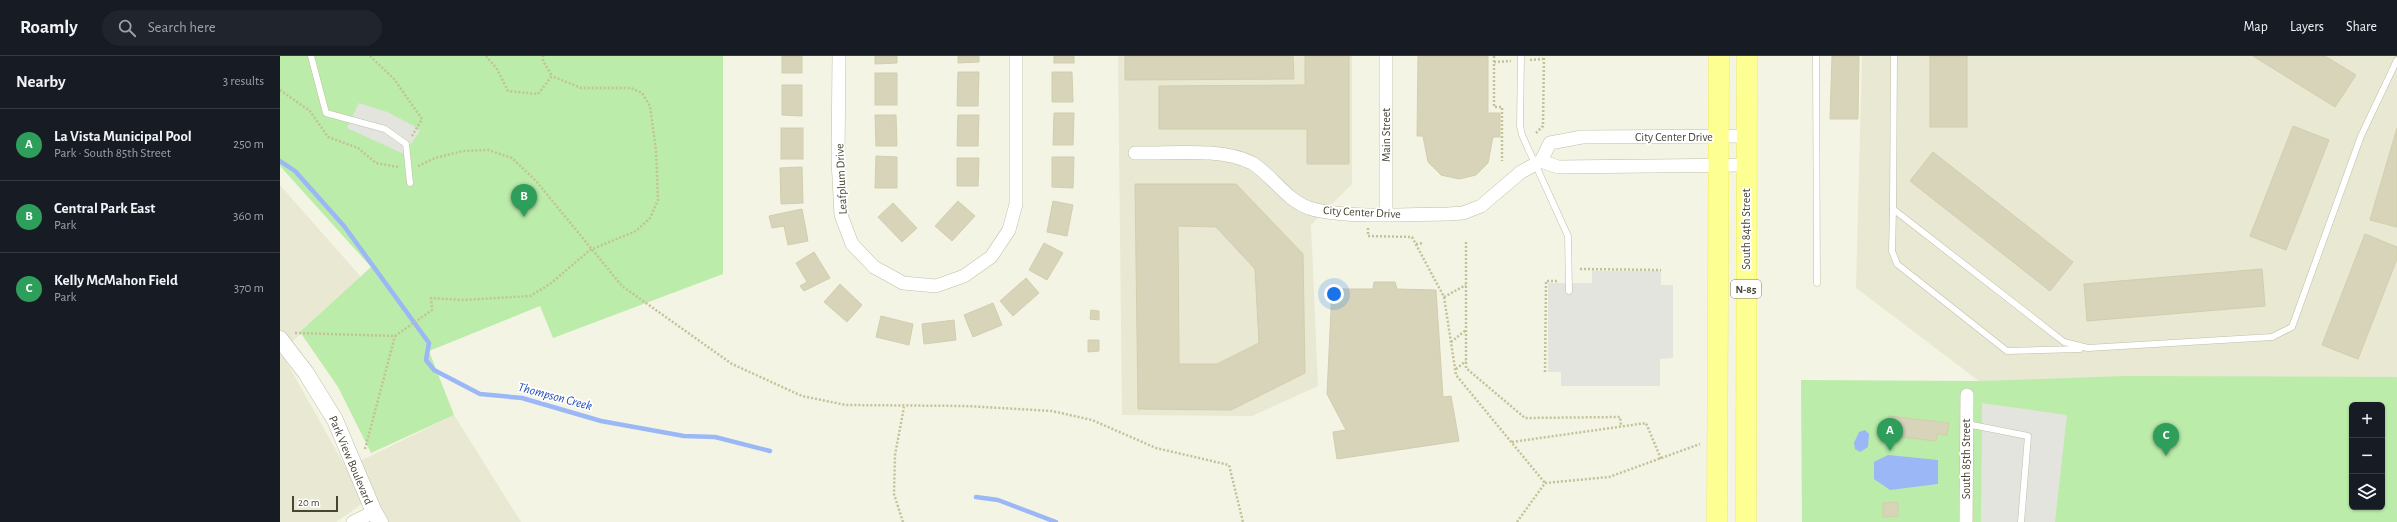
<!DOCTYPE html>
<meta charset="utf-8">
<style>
body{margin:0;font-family:"Alegreya Sans",sans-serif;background:#20242c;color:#f1f3f6}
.controls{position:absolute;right:12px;bottom:12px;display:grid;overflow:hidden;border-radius:6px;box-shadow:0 1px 3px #0004}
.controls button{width:36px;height:36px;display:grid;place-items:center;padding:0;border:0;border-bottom:1px solid #363941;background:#171b24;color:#f1f3f6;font:20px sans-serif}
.scale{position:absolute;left:12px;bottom:10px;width:46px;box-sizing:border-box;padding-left:4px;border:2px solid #474534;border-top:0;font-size:11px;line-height:14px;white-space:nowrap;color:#474534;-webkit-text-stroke:3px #fff;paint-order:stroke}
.you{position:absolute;left:1054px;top:238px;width:14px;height:14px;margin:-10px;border:3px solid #fff;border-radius:50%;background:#1a73e8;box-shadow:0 0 0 6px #1a73e833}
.badge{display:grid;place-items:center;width:26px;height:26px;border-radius:50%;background:#0b8043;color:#fff;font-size:13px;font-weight:700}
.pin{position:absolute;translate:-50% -33px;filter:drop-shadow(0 1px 2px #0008)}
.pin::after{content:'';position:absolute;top:21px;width:14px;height:12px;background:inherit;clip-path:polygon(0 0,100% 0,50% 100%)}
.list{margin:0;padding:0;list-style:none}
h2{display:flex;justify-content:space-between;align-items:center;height:52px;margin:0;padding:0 16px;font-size:17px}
h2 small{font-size:13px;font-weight:400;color:#9ea1a6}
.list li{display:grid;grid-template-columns:26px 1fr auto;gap:12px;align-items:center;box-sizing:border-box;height:72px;padding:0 16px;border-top:1px solid #363941}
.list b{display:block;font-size:15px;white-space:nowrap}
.list p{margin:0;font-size:13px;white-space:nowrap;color:#9ea1a6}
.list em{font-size:13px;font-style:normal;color:#9ea1a6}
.icon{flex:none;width:22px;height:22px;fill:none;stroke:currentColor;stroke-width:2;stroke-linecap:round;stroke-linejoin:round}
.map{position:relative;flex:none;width:2117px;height:466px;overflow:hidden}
header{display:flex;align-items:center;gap:24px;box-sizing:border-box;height:56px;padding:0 20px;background:#171b24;border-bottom:1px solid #363941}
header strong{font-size:19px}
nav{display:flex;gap:22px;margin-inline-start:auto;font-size:14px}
.search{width:280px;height:36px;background:#20242c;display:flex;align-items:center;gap:10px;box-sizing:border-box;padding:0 14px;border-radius:22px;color:#9ea1a6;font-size:15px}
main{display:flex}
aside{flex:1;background:#171b24}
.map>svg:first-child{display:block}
.residential{fill:#e8e8d3}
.green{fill:#bbecaa;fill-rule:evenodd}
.parking{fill:#e4e4de}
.water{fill:#9cb7f6}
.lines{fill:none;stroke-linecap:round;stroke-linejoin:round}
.stream{stroke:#9cb7f6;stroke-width:4.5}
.building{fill:#d7d4ba;stroke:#d2ceac;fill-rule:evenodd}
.service-casing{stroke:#c0bfa7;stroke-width:7}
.minor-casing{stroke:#c0bfa7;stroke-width:14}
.tertiary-casing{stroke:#c0bfa7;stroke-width:17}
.primary-casing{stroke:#edec5a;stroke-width:21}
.path{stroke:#c3c197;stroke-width:2.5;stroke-dasharray:2 2;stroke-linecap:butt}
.service{stroke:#fff;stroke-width:6}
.minor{stroke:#fff;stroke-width:13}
.tertiary{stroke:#fff;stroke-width:16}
.primary{stroke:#feff93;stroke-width:20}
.labels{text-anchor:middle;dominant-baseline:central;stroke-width:3.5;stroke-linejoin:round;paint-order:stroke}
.shield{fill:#fff;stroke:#7e7d71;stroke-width:1}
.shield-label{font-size:11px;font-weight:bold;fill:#474534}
.street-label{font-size:12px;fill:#474534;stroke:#fff}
.water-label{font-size:13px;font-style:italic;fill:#244fbc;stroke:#fff}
</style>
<header>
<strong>Roamly</strong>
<div class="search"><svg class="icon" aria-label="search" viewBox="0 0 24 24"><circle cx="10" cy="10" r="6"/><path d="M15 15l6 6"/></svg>Search here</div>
<nav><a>Map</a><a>Layers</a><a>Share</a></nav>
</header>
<main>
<aside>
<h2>Nearby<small>3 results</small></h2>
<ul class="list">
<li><span class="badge" style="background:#2e9e5b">A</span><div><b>La Vista Municipal Pool</b><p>Park · South 85th Street</p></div><em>250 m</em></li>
<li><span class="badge" style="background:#2e9e5b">B</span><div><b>Central Park East</b><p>Park</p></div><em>360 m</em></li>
<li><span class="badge" style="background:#2e9e5b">C</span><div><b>Kelly McMahon Field</b><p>Park</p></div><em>370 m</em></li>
</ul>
</aside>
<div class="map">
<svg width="2117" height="466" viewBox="0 0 2117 466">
<rect width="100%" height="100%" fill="#f4f4e5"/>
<g class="residential">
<polygon points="838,0 1072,0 1072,128 1031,169 1038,330 972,360 842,359"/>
<polygon points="1582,0 2117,0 2117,321 1699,325 1576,232"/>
<polygon points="0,129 81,221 1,296 66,412 174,359 241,466 100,466 86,445 56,466 0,466"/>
</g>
<g class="green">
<polygon points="0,0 443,0 443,218 273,282 260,250 149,295 174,359 91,397 58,331 20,276 91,211 0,110"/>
<path d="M1846,320l271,1v145h-595l-1,-142 178,1zM2072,349h30v102h-30z"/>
</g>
<g class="parking">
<polygon points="79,47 107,56 134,70 140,75 124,98 67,72"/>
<polygon points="1312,215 1381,215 1381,229 1393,229 1393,302 1380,303 1380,330 1281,330 1281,316 1268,316 1268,227 1312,227"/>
<polygon points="1702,347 1787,359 1775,466 1701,466"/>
</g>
<g class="water">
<polygon points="1585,374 1589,378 1588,391 1580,396 1575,393 1574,387 1579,376"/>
<polygon points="1608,399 1658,404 1658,428 1610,434 1594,423 1594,406"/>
</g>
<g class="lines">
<g class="stream">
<polyline points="0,105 15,115 64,170 149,287 146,304 154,314 200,338 242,342 321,365 404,380 435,381 490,395"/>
<polyline points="696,441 718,444 776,466"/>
</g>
</g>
<g class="building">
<rect x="502" y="0" width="20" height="17"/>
<polygon points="595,0 617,0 617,7 595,8"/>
<polygon points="678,0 699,0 699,6 678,7"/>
<rect x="774" y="0" width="20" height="7"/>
<polygon points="845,0 1013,0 1014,23 845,24"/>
<polygon points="1025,0 1069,0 1069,108 1027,108 1027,73 879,73 879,30 1025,29"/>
<polygon points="1138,0 1208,0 1208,57 1220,57 1220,81 1213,81 1208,107 1196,119 1179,123 1161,119 1148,106 1143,80 1137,80"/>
<polygon points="1552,0 1579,0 1578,63 1550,63"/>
<rect x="1650" y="0" width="37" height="71"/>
<polygon points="1973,0 2045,0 2076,19 2055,51"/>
<polygon points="678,16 699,16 698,50 677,50"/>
<polygon points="772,16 792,16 793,46 772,46"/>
<rect x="595" y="17" width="22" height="32"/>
<polygon points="502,29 522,29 522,60 502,59"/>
<polygon points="774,57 794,57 793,89 773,89"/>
<polygon points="595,59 616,59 617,90 596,90"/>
<polygon points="678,59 699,59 698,90 677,90"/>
<polygon points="2013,70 2049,84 2006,194 1970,180"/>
<rect x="501" y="72" width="22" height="31"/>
<polygon points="2117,72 2117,171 2090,164"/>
<polygon points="1653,96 1793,206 1770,235 1630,125"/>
<polygon points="596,100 617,101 617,132 595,132"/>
<polygon points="772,101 794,101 793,132 772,131"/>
<polygon points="677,102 699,102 698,130 677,130"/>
<polygon points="522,111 523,147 501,148 500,112"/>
<path d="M855,128h101l67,70 2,119 -74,37 -93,-1zM898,170l38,1 39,42 4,74 -42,21h-38z"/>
<polygon points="678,145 695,160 672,185 655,170"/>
<polygon points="773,145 793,149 787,180 767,176"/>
<polygon points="613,147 637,172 622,186 598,161"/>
<polygon points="522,153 528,185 508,189 504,170 492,172 489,160"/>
<polygon points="2085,178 2117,191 2117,203 2078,303 2042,289"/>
<polygon points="764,187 783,197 767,224 749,214"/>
<polygon points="534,196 550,222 524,235 520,230 527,226 516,207"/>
<polygon points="1982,213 1985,250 1807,265 1804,228"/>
<polygon points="746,222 759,237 733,260 720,245"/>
<polygon points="1094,226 1115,226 1117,233 1156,234 1163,341 1171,340 1179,385 1057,403 1053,376 1066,374 1047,338 1052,233 1093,233"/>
<polygon points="560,228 582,249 567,266 544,246"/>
<polygon points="713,247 722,269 693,281 684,259"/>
<polygon points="811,254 819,255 819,264 810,263"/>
<polygon points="601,260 633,268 629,289 596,281"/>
<polygon points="674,264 676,284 644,288 642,268"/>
<polygon points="808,284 819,284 819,295 808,296"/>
<polygon points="1609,360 1669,367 1667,379 1657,378 1656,385 1621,381 1621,374 1608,372"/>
<polygon points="1618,446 1618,460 1603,461 1603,447"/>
</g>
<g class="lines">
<g class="service-casing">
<g id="service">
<polyline points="31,0 46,57 105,73 126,88 130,127"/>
<polyline points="1241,0 1240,70 1242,79 1288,180 1289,235"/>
<polyline points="1536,0 1537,227"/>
<polyline points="1614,0 1613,153 1784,286 1808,292 1992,281 2012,271 2081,80 2117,4"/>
<polyline points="1613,153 1612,195 1617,208 1727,295 1800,293"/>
<polyline points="1687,368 1748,380 1741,466"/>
</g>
</g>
<g class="minor-casing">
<g id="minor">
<polyline points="559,0 558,104 561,159 572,188 594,211 623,227 656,230 684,220 711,201 729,174 736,148 736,0"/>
<polyline points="1106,0 1106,158"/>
<path d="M855,97c34,1 86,-6 117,10 19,11 34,37 57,45 35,11 101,6 139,6l15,-1 18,-7 40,-34 20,-11 9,-18 32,-6 165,-1"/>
<polyline points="1261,105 1278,111 1466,109"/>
<polyline points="73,466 94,456"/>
<polyline points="1686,466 1687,339"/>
</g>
</g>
<g class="tertiary-casing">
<polyline id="tertiary" points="0,283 26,317 55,364 94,456 100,466"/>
</g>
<g class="primary-casing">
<g id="primary">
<polyline points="1437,466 1439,0"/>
<polyline points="1466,466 1467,0"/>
</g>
</g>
<g class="path">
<polyline points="90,0 114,23 142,63 132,80"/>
<polyline points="206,0 217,13 228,35 258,38 272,20 263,5 263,0"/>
<polyline points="1214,0 1214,51 1222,51 1222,105"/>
<polyline points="1250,4 1263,3"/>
<polyline points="1214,6 1231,5"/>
<polyline points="0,34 30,55 48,81 78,92 96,107 118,111"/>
<polyline points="1256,77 1263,70 1264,0"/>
<polyline points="138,110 155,102 183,95 208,94 232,102 256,125 342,230 452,308 522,340 566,349 686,350 772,355 812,364 876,392 949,409 963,466"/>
<polyline points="1088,172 1088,180 1132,181 1164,241 1176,319 1265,427"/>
<polyline points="1186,186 1186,312 1245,362 1340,361 1341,369"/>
<polyline points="1136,188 1144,187"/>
<polyline points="1300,213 1381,214"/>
<polyline points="1164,241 1186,229"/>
<polyline points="15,277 115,280 152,254 151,242 183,244 250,240 270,228 310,194 356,175 370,162 378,144 376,94 370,50 362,37 351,32 301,32 272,20"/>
<polyline points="1171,286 1186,274"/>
<polyline points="1176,313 1186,305"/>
<polyline points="1265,316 1266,225 1279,225"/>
<polyline points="1232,386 1366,367 1381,403"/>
<polyline points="85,393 115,280"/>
<polyline points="623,466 614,438 615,399 624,351"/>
<polyline points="1237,466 1265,427 1329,421 1420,388"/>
</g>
<use href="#service" class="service"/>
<use href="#minor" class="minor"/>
<use href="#tertiary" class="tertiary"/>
<use href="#primary" class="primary"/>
</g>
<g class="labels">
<rect class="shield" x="1451" y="224" width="30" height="18" rx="3"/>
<g class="shield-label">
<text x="1466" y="233">N-85</text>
</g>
<g class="street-label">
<text transform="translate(1106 79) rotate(-90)">Main Street</text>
<text x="1394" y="81">City Center Drive</text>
<text transform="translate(561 123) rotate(-93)">Leafplum Drive</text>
<text transform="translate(1082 156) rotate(3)">City Center Drive</text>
<text transform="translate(1466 173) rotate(-90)">South 84th Street</text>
<text transform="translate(1686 403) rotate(-90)">South 85th Street</text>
<text transform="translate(71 404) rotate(67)">Park View Boulevard</text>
</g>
<g class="water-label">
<text transform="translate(275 341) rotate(15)">Thompson Creek</text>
</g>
</g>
</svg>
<div class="controls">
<button>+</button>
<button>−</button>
<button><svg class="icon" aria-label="layers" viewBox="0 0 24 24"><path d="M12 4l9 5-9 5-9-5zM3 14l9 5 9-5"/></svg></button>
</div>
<div class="scale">20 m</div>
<div class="you"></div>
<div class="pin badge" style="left:1610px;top:395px;background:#2e9e5b">A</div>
<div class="pin badge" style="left:244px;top:161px;background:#2e9e5b">B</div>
<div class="pin badge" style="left:1886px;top:400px;background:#2e9e5b">C</div>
</div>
</main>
